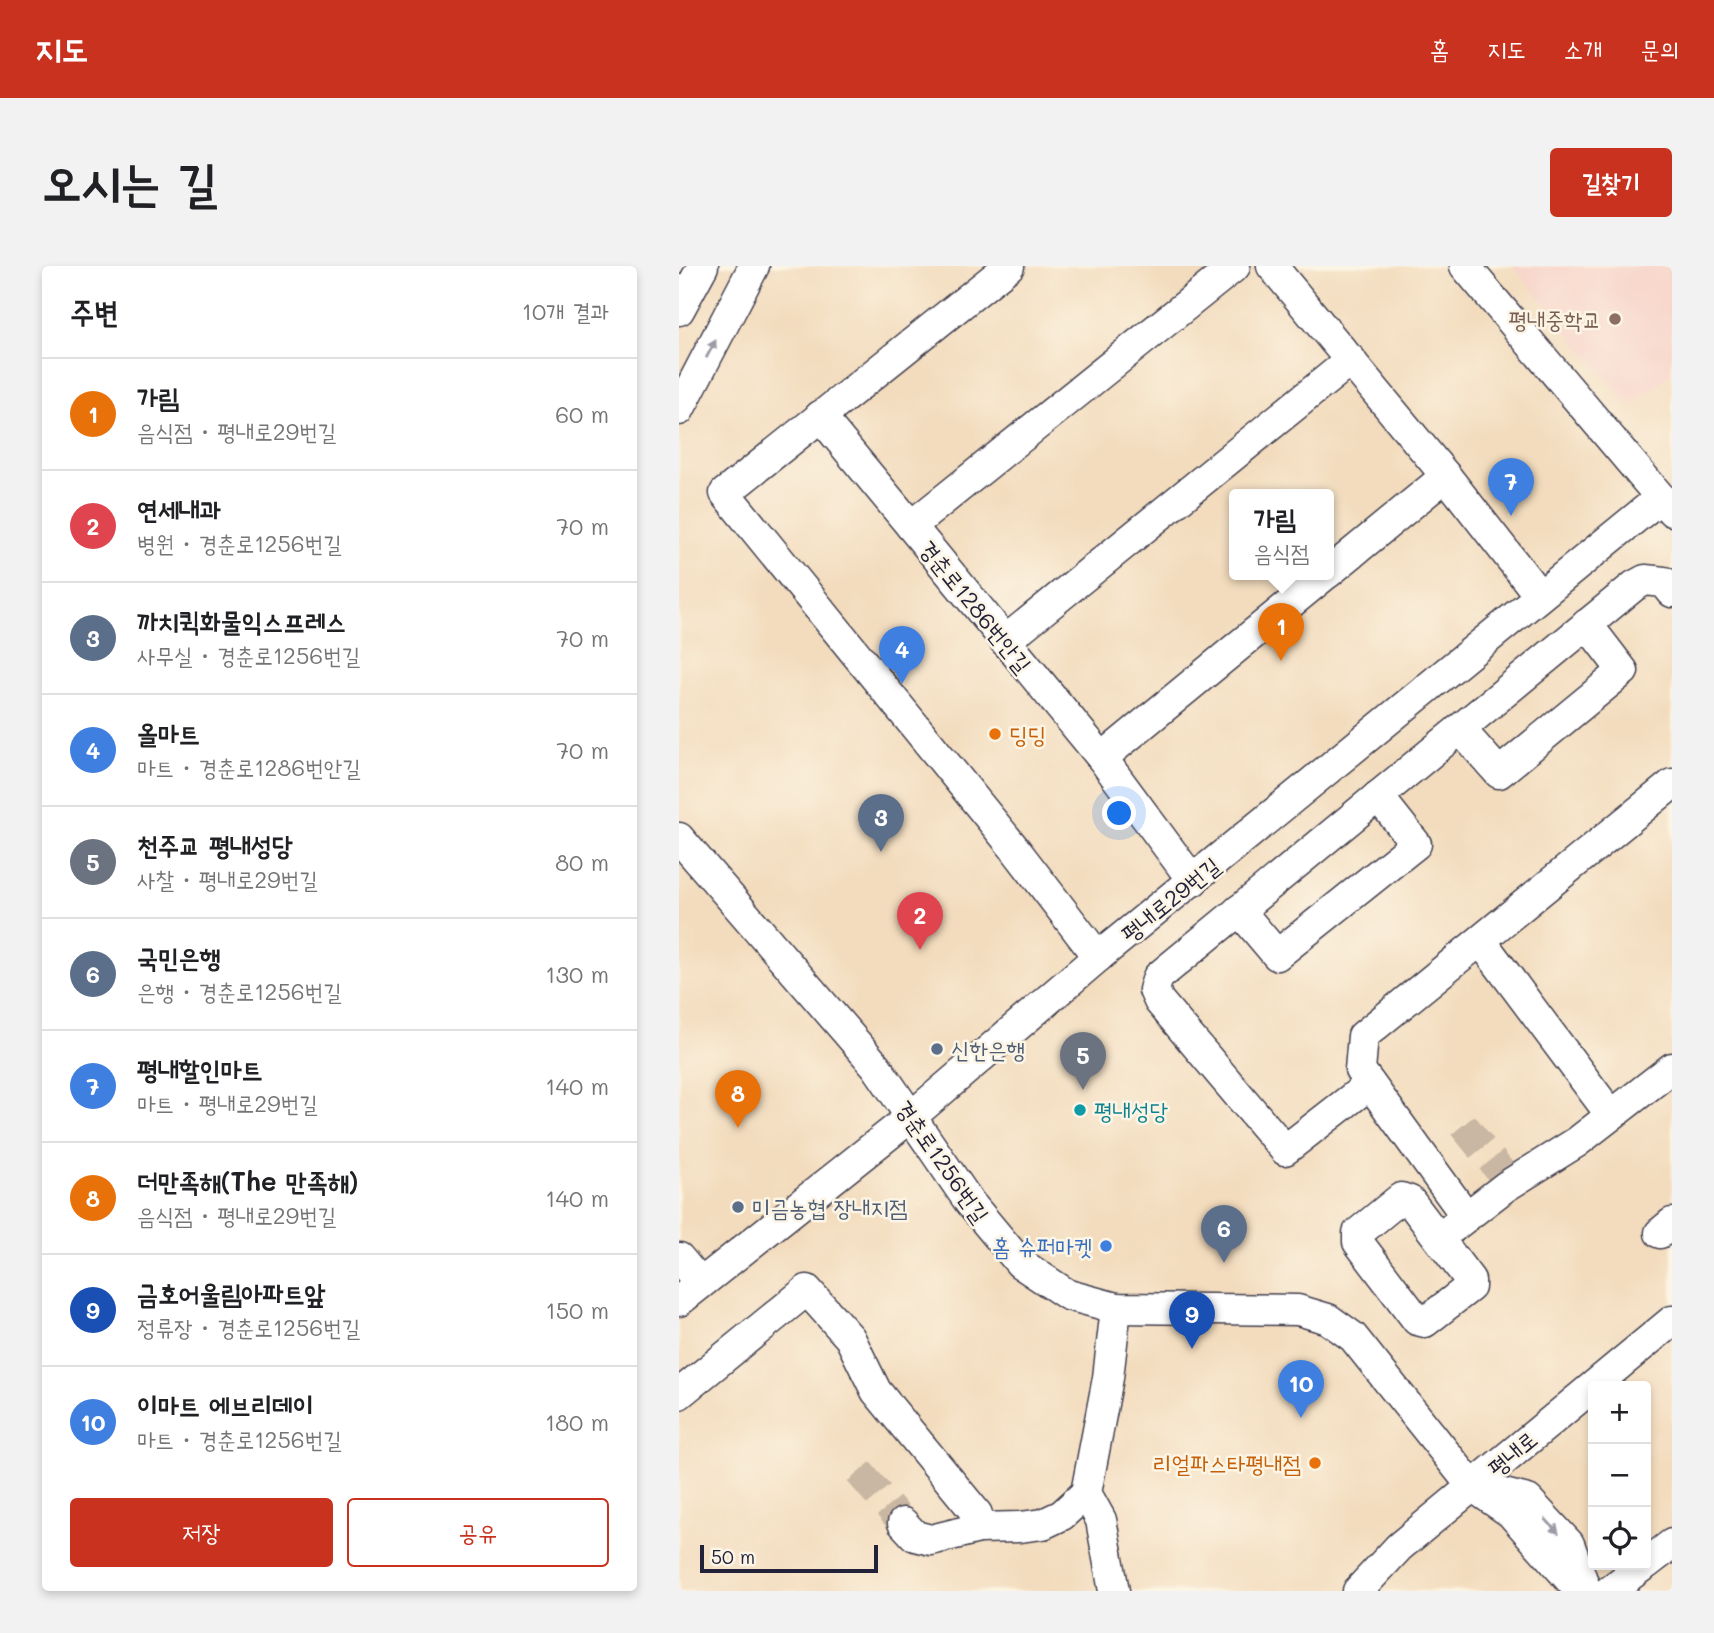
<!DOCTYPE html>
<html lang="ko">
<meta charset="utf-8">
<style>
body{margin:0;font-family:Mali,"Poor Story",sans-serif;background:#f2f2f2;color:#202124}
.controls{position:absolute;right:21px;bottom:21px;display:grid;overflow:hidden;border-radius:7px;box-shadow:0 4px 10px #0003}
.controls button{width:63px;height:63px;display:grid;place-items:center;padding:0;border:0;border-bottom:2px solid #e0e0e0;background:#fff;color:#202124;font:35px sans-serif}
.scale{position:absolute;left:21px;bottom:18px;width:178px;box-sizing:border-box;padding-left:7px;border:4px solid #22223b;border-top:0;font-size:19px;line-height:24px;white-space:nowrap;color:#22223b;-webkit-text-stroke:5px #fcf5e5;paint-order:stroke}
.you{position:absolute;left:441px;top:548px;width:24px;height:24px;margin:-18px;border:5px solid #fff;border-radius:50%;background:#1a73e8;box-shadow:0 0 0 10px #1a73e833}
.badge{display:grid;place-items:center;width:46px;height:46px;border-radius:50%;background:#c8321e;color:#fff;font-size:23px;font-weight:700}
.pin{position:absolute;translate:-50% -58px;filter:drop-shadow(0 2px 4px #0008)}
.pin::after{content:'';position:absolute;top:37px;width:24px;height:21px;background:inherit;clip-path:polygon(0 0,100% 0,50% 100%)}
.popup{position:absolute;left:550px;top:223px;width:105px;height:91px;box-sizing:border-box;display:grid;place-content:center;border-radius:7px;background:#fff;filter:drop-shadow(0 2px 5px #0005);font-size:23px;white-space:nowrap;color:#757577}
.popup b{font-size:26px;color:#202124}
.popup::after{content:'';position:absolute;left:50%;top:100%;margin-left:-14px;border:14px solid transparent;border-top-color:#fff}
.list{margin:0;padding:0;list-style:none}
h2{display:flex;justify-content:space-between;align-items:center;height:91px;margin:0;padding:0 28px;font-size:30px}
h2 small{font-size:23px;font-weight:400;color:#757577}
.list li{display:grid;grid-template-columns:46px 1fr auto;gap:21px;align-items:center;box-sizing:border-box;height:112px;padding:0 28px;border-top:2px solid #e0e0e0}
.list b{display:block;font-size:26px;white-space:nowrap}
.list p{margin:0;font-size:23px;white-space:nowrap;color:#757577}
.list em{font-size:23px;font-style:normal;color:#757577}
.actions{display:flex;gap:14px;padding:21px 28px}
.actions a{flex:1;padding:16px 0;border:2px solid #c8321e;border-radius:7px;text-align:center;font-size:24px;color:#c8321e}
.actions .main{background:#c8321e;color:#fff}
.icon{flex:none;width:38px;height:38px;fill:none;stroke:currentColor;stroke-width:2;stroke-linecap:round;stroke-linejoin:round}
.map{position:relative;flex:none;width:993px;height:1325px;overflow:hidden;border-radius:7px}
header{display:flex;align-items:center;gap:42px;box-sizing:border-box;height:98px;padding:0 35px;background:#c8321e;color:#fff}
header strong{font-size:33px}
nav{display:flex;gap:38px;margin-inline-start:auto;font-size:24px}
.intro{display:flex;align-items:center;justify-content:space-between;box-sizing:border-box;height:168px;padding:0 42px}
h1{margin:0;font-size:49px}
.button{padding:18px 32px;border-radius:7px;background:#c8321e;color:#fff;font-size:24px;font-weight:700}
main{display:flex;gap:42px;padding:0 42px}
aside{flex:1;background:#fff;border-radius:7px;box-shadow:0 4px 10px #0003}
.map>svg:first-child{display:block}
.built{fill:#f7d1c7}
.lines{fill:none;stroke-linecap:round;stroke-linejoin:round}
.minor-tunnel{stroke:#c9b7a3;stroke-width:30;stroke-dasharray:30 15;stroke-linecap:butt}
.minor-casing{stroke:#413e4e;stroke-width:33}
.minor{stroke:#fff;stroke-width:30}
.oneway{fill:#9c9ca7}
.education-dot{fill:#8d6e63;stroke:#fcf5e5;stroke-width:2.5}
.food-dot{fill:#e8710a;stroke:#fcf5e5;stroke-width:2.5}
.service-dot{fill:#5c6f8a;stroke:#fcf5e5;stroke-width:2.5}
.culture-dot{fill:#0f9aa8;stroke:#fcf5e5;stroke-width:2.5}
.shop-dot{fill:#3f7fe0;stroke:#fcf5e5;stroke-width:2.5}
.labels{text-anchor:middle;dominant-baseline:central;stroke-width:5;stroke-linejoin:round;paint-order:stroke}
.education-label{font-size:23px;fill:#785e54;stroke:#fcf5e5;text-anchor:end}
.street-label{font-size:23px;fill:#22223b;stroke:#fcf5e5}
.food-label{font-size:23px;fill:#c56008;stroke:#fcf5e5;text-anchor:start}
.service-label{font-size:23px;fill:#4e5e75;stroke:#fcf5e5;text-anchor:start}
.culture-label{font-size:23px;fill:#0d838f;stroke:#fcf5e5;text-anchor:start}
.shop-label{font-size:23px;fill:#366cbe;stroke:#fcf5e5;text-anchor:end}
</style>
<header>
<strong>지도</strong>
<nav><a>홈</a><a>지도</a><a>소개</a><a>문의</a></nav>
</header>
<div class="intro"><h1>오시는 길</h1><a class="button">길찾기</a></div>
<main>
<aside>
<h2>주변<small>10개 결과</small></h2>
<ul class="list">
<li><span class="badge" style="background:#e8710a">1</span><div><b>가림</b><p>음식점 · 평내로29번길</p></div><em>60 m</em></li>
<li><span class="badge" style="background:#e0444e">2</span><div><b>연세내과</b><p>병원 · 경춘로1256번길</p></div><em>70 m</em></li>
<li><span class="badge" style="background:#5c6f8a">3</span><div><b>까치퀵화물익스프레스</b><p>사무실 · 경춘로1256번길</p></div><em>70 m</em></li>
<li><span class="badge" style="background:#3f7fe0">4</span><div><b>올마트</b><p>마트 · 경춘로1286번안길</p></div><em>70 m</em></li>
<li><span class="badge" style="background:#6b7280">5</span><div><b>천주교 평내성당</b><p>사찰 · 평내로29번길</p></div><em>80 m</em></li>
<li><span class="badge" style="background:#5c6f8a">6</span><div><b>국민은행</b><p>은행 · 경춘로1256번길</p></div><em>130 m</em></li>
<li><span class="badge" style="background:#3f7fe0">7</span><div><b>평내할인마트</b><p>마트 · 평내로29번길</p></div><em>140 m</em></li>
<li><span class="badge" style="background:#e8710a">8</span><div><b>더만족해(The 만족해)</b><p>음식점 · 평내로29번길</p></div><em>140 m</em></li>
<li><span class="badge" style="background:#1a4fb4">9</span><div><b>금호어울림아파트앞</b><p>정류장 · 경춘로1256번길</p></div><em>150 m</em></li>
<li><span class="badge" style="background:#3f7fe0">10</span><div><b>이마트 에브리데이</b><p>마트 · 경춘로1256번길</p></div><em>180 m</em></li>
</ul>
<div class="actions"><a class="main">저장</a><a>공유</a></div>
</aside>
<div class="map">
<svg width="993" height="1325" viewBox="0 0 993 1325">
<rect width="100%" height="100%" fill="#fcf5e5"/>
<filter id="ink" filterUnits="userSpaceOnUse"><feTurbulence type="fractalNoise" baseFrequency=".0143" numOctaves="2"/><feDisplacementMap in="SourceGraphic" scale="14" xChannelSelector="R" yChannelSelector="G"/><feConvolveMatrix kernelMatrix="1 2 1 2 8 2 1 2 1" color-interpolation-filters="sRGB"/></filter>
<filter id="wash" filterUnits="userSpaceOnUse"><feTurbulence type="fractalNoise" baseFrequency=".00686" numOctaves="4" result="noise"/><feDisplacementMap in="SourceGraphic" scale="28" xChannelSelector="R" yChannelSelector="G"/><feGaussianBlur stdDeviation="1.57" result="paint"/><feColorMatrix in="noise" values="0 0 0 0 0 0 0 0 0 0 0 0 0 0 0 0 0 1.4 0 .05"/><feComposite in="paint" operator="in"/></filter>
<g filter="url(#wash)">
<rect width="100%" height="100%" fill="#f3dcbd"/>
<polygon class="built" points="834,0 993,0 993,107 950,140"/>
</g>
<g filter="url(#ink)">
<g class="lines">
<g class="minor-tunnel">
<polyline points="784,859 826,911"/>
<polyline points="180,1206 224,1257"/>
</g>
<g class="minor-casing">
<g id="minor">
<polyline points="330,0 46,227 336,583 419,691"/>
<polyline points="593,0 767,210 860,329"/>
<polyline points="786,0 993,245"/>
<polyline points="0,44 24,0"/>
<polyline points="0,144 75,0"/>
<polyline points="141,150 232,260"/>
<polyline points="649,307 767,210"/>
<polyline points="326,375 672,94"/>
<polyline points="781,463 820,507 944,405 908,358"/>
<polyline points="423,492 646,309"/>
<polyline points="0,572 197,800 291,937 341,997 389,1029 437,1042 619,1044 649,1053 674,1071 793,1220 832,1247 901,1325"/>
<polyline points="514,615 423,492 232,260 556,0"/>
<polyline points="560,644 598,689 737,578 699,530"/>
<polyline points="802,675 932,849"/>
<polyline points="691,818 606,884 480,735 475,724 479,711 955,320 966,314 985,316 993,326"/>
<polygon points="722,932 731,935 791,1014 791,1021 746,1056 738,1054 679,976 679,967"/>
<polyline points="787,950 681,804 684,770 993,518"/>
<polyline points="773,962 826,921 898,876 993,802"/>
<polyline points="981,967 993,957"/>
<polyline points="0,992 21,1017"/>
<polyline points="0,1035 233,850 419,691 981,232"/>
<polyline points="0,1128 128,1024 171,1072 197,1125 298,1248 300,1262"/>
<polyline points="817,1226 849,1234 890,1278 906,1322"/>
<polyline points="224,1257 236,1270 252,1274 300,1262 341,1261 364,1258 383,1249 407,1227"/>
<polyline points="967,1298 993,1278"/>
<polyline points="435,1325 422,1254 407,1227 429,1112 437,1042"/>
<polyline points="679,1325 720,1281 993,1055"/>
<polyline points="930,1325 965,1299"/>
</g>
</g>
<use href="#minor" class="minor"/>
</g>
<defs><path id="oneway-solid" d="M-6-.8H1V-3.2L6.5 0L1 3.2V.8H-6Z" transform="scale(1.75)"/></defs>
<g class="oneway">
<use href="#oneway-solid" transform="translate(32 83) rotate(-62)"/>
<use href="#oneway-solid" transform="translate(873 1260) rotate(47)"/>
</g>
</g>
<circle class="education-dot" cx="936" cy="53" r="7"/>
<g class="food-dot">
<circle cx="316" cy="468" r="7"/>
<circle cx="636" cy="1197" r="7"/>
</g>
<g class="service-dot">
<circle cx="258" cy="783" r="7"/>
<circle cx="59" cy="941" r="7"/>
</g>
<circle class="culture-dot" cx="401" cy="844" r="7"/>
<circle class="shop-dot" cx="427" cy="980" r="7"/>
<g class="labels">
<g class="education-label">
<text x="922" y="53">평내중학교</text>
</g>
<g class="street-label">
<text transform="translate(297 340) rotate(51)">경춘로1286번안길</text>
<text transform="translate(491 633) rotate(-39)">평내로29번길</text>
<text transform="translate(264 895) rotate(55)">경춘로1256번길</text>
<text transform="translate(833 1187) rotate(-40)">평내로</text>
</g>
<g class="food-label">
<text x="330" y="468">딩딩</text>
<text x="622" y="1197" text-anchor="end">리얼파스타평내점</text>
</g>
<g class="service-label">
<text x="272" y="783">신한은행</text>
<text x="73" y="941">미금농협 장내지점</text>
</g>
<g class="culture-label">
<text x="415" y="844">평내성당</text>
</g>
<g class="shop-label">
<text x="413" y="980">홈 슈퍼마켓</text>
</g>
</g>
</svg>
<div class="controls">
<button>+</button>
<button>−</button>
<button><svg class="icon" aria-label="locate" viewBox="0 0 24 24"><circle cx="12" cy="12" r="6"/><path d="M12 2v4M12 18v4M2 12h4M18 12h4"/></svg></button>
</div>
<div class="scale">50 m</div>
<div class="you"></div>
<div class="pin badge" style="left:602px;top:395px;background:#e8710a">1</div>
<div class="popup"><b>가림</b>음식점</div>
<div class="pin badge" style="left:241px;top:684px;background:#e0444e">2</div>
<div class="pin badge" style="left:202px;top:586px;background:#5c6f8a">3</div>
<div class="pin badge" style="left:223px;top:418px;background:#3f7fe0">4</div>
<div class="pin badge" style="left:404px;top:824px;background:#6b7280">5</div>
<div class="pin badge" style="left:545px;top:997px;background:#5c6f8a">6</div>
<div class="pin badge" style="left:832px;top:250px;background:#3f7fe0">7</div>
<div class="pin badge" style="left:59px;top:862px;background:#e8710a">8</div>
<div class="pin badge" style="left:513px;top:1083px;background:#1a4fb4">9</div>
<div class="pin badge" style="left:622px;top:1152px;background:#3f7fe0">10</div>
</div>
</main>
